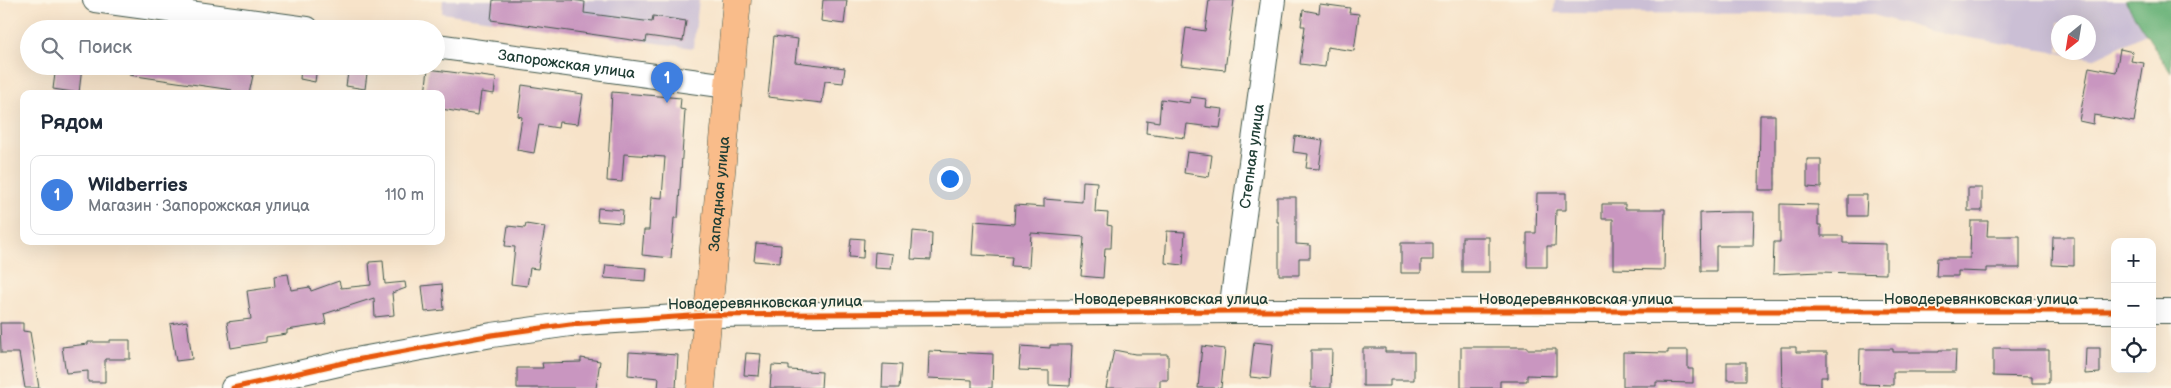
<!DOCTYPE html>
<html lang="ru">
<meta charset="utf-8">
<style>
body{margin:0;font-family:"Balsamiq Sans",sans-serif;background:#f6f6f7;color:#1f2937}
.controls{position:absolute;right:15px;bottom:15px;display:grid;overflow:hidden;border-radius:10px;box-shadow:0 5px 20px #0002}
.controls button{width:45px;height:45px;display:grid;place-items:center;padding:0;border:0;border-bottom:1px solid #e0e1e3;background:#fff;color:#1f2937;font:25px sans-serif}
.compass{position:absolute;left:2051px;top:15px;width:45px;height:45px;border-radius:50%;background:#fff;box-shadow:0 5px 20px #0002;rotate:210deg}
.you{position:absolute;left:949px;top:178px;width:18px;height:18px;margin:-12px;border:4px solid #fff;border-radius:50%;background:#1a73e8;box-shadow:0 0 0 8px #1a73e833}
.badge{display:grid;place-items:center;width:32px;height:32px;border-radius:50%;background:#c8321e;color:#fff;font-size:16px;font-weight:700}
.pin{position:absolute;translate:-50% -41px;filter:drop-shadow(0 1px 2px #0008)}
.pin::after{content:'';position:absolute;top:26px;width:18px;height:15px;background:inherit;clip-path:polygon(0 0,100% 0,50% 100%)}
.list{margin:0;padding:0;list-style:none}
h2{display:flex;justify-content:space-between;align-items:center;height:65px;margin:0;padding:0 20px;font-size:21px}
h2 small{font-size:16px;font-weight:400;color:#747a83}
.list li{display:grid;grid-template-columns:32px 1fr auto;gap:15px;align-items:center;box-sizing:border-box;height:80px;margin:0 10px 10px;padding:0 10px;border:1px solid #e0e1e3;border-radius:10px}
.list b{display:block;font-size:19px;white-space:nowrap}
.list p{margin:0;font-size:16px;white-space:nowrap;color:#747a83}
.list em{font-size:16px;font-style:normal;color:#747a83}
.icon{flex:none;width:28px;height:28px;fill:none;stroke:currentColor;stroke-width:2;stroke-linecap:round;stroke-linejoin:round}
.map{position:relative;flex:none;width:2171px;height:388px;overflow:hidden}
.search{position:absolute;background:#fff;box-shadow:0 5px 20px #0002;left:20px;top:20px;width:425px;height:55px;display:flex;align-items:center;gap:12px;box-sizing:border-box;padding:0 18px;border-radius:28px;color:#747a83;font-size:19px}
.panel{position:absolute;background:#fff;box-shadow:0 5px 20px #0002;left:20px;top:90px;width:425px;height:155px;border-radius:10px}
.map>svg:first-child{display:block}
.industrial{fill:#cbbfd5;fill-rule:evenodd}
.forest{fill:#6cb47a;stroke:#467857}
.building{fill:#c996c0}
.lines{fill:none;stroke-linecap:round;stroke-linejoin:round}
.minor-casing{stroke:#3f564a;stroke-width:26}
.major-casing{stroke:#3f564a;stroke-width:29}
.minor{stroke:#fff;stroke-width:24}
.major{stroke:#f9bc8a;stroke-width:28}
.cycleway-casing{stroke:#fcf5e5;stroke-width:8}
.cycleway{stroke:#e8590c;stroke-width:5}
.labels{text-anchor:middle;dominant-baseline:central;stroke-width:4;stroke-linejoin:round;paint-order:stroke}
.street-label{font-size:15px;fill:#1f3d34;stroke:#fcf5e5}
</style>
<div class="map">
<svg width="2171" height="388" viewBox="0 0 2171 388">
<rect width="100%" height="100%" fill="#fcf5e5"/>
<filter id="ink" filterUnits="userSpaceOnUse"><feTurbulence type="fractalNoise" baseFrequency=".02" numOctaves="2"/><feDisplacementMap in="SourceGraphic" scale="10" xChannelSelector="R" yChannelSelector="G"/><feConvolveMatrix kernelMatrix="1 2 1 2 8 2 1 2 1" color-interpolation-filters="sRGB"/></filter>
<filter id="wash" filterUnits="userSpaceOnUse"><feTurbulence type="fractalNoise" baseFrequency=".0096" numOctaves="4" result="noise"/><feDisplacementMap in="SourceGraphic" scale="20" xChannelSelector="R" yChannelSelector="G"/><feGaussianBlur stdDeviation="1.12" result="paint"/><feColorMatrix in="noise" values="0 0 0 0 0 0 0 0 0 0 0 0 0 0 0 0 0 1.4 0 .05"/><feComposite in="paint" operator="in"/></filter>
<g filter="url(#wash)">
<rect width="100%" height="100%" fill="#f7e3c9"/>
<g class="industrial">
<polygon points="443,0 699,0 693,48 442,13"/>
<path d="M1555,0h569l22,34 -53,25 -163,-28 -60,-17 -316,-1zM2058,22h30v30h-30z"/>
</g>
<polygon class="forest" points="2124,0 2171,0 2171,73 2125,1"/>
<g id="blocks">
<g class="building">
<polygon points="493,0 572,0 585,2 584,13 652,22 653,16 686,21 683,41 647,36 646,42 491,20"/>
<polygon points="823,0 847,0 844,24 821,21"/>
<polygon points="1209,0 1234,0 1225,70 1181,65 1186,28 1205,31"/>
<polygon points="1320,4 1350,8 1349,13 1359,14 1354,51 1327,47 1325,67 1300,64 1305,26 1301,26 1303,10 1319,13"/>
<polygon points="774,36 798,39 795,62 845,68 843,83 825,81 822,103 768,97"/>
<polygon points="2120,49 2133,52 2131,61 2144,63 2134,122 2094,115 2093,124 2079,121 2089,67 2116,72"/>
<polygon points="56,66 82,66 79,93 53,89"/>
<polygon points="130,66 203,66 235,71 236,66 255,66 249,94 232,94 232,90 129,75"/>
<polygon points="301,66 317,66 315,82 300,79"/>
<polygon points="349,66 368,66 365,89 346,86"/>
<polygon points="428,69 496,78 494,94 481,92 478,115 441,109 441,94 425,94"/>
<polygon points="522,85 583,94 578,124 559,122 558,128 539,125 534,153 517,150 522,117 518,116"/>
<polygon points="612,92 681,98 680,109 685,110 678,218 674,218 671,258 642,255 644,230 649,230 651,197 662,198 665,157 624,154 622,182 607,181"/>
<polygon points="1191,97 1206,99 1205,107 1223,109 1220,128 1187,124 1185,138 1146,133 1147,120 1159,122 1161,99 1190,103"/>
<polygon points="1760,115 1775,115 1775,190 1759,190"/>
<polygon points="1295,136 1323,140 1319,169 1306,168 1308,154 1293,152"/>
<polygon points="1187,152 1212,155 1209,177 1184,173"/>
<polygon points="1807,159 1821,159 1821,188 1807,187"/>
<polygon points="1083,181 1097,182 1095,212 1108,213 1107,225 1112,226 1111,248 1105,248 1103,278 1081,276 1084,237 1031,233 1029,267 1011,266 1012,257 972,255 974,221 1014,224 1015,205 1044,207 1044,199 1082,202"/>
<rect x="1968" y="188" width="14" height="23"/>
<polygon points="1537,193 1566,193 1566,210 1556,210 1555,246 1547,246 1547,267 1527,267 1527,233 1536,233"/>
<polygon points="1848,195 1867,195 1866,216 1848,216"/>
<polygon points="1277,197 1296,197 1296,244 1310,245 1310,258 1299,258 1299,275 1279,275 1279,222 1277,222"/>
<polygon points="1602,204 1625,204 1625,209 1665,209 1664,270 1613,269 1613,219 1602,219"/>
<polygon points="1780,204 1818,205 1818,225 1821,225 1821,236 1843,236 1843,243 1886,244 1886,274 1821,272 1773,274 1774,242 1780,242"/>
<polygon points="598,208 623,210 622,223 597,221"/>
<polygon points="1732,212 1754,212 1753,246 1716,246 1716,271 1701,271 1700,213"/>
<polygon points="1971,221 1988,221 1987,236 2020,236 2020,268 1987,268 1987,272 1958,271 1958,276 1936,276 1937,258 1970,258"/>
<polygon points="526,224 545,227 538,269 530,268 527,286 511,284 515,247 505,246 508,226 525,228"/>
<polygon points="913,231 932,233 931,260 911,259"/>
<polygon points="1167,231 1185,232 1183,265 1165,263"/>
<rect x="1462" y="237" width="27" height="35"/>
<polygon points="2053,237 2074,237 2074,266 2052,265"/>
<polygon points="851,238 864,239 863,258 849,257"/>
<polygon points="756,243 781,245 780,263 754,261"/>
<polygon points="1401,243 1433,243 1433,260 1421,260 1421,273 1401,273"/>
<polygon points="875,252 893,254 891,269 874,268"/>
<polygon points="383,261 385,284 405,282 406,288 392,293 394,315 375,317 374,298 324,314 326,324 287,330 287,334 266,337 266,342 231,348 227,322 251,319 247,291 275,287 274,276 288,274 291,290 310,287 311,291 339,281 341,288 371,285 369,262"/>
<polygon points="606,265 647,268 646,281 604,278"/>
<polygon points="442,284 444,310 425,312 422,286"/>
<polygon points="187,321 192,359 176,361 170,324"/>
<polygon points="0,323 23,323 23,331 30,332 39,388 25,388 19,353 1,353"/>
<polygon points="110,340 130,340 130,359 105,359 105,382 88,382 88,371 66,373 62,347 88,344 88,342 110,342"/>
<polygon points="1254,342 1273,344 1270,379 1250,377"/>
<polygon points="1050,345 1072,345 1070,386 1049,385 1049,371 1019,370 1021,346 1050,348"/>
<polygon points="1202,346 1225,349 1221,388 1198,388"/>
<polygon points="1461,347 1527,347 1527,349 1556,349 1556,376 1527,375 1527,381 1500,381 1500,388 1461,388"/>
<polygon points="1781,347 1796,347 1796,352 1827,352 1827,377 1821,377 1821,388 1782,388"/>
<polygon points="1363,348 1385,348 1385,352 1414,352 1414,380 1390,380 1390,386 1363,386"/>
<polygon points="1993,348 2010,348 2010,350 2049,350 2049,383 2032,383 2032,377 1993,376"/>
<polygon points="2086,348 2100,348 2100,373 2085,374"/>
<polygon points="1860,349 1893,349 1893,352 1939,352 1939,350 1956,350 1955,372 1893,372 1893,385 1859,384"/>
<polygon points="1114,350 1135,354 1168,354 1168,380 1160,380 1160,388 1106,388"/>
<polygon points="1311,350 1332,350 1331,388 1311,388"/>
<polygon points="1668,350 1688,350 1688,369 1693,369 1693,383 1656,382 1656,386 1623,386 1623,352 1668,353"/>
<polygon points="929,351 993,354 992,388 972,388 972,380 928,378"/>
<polygon points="629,352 678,355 676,388 658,388 659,378 628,375"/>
<polygon points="746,353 761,354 759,376 744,375"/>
<polygon points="581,358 600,361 596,388 517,388 517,368 543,368 542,363 581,362"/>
<rect x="1727" y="362" width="19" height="18"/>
<polygon points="883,364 901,365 899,388 882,388"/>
<polygon points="772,365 789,366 789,370 822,372 821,388 770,388"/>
</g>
</g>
</g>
<g filter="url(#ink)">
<use href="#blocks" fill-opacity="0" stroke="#3f564a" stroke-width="1"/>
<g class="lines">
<g class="minor-casing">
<g id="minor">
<polyline points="95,0 307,29"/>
<path id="s1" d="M436,46l292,40"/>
<path id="s2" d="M1231,311l42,-311"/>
<polyline points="2152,311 2171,311"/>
<polyline points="233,388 356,360 492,335 570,324 706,315 1231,311 2115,311"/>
</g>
</g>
<g class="major-casing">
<g id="major">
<path id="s3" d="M701,388l36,-388"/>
</g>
</g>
<use href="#minor" class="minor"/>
<use href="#major" class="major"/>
<g class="cycleway-casing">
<polyline id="cycleway" points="233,388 356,360 492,335 570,324 706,315 1231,311 2115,311"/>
</g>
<use href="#cycleway" class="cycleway"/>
</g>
</g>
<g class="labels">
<g class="street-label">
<text stroke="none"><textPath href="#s1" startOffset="132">Запорожская улица</textPath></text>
<text stroke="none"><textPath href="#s2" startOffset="156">Степная улица</textPath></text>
<text stroke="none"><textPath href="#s3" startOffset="195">Западная улица</textPath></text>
<text x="1171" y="299">Новодеревянковская улица</text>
<text x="1576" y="299">Новодеревянковская улица</text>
<text x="1981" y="299">Новодеревянковская улица</text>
<text transform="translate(765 303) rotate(-1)">Новодеревянковская улица</text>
</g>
</g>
</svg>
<div class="controls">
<button>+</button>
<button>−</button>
<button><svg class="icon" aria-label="locate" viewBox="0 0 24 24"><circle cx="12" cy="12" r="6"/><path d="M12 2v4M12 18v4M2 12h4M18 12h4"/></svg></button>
</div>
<svg class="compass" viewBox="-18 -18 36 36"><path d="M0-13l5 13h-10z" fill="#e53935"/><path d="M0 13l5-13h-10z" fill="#747a83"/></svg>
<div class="you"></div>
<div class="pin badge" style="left:667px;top:103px;background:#3f7fe0">1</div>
<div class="search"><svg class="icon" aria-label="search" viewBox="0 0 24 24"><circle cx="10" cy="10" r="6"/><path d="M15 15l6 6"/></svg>Поиск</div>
<section class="panel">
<h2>Рядом<small></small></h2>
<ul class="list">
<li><span class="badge" style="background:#3f7fe0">1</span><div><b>Wildberries</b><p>Магазин · Запорожская улица</p></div><em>110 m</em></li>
</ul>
</section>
</div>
